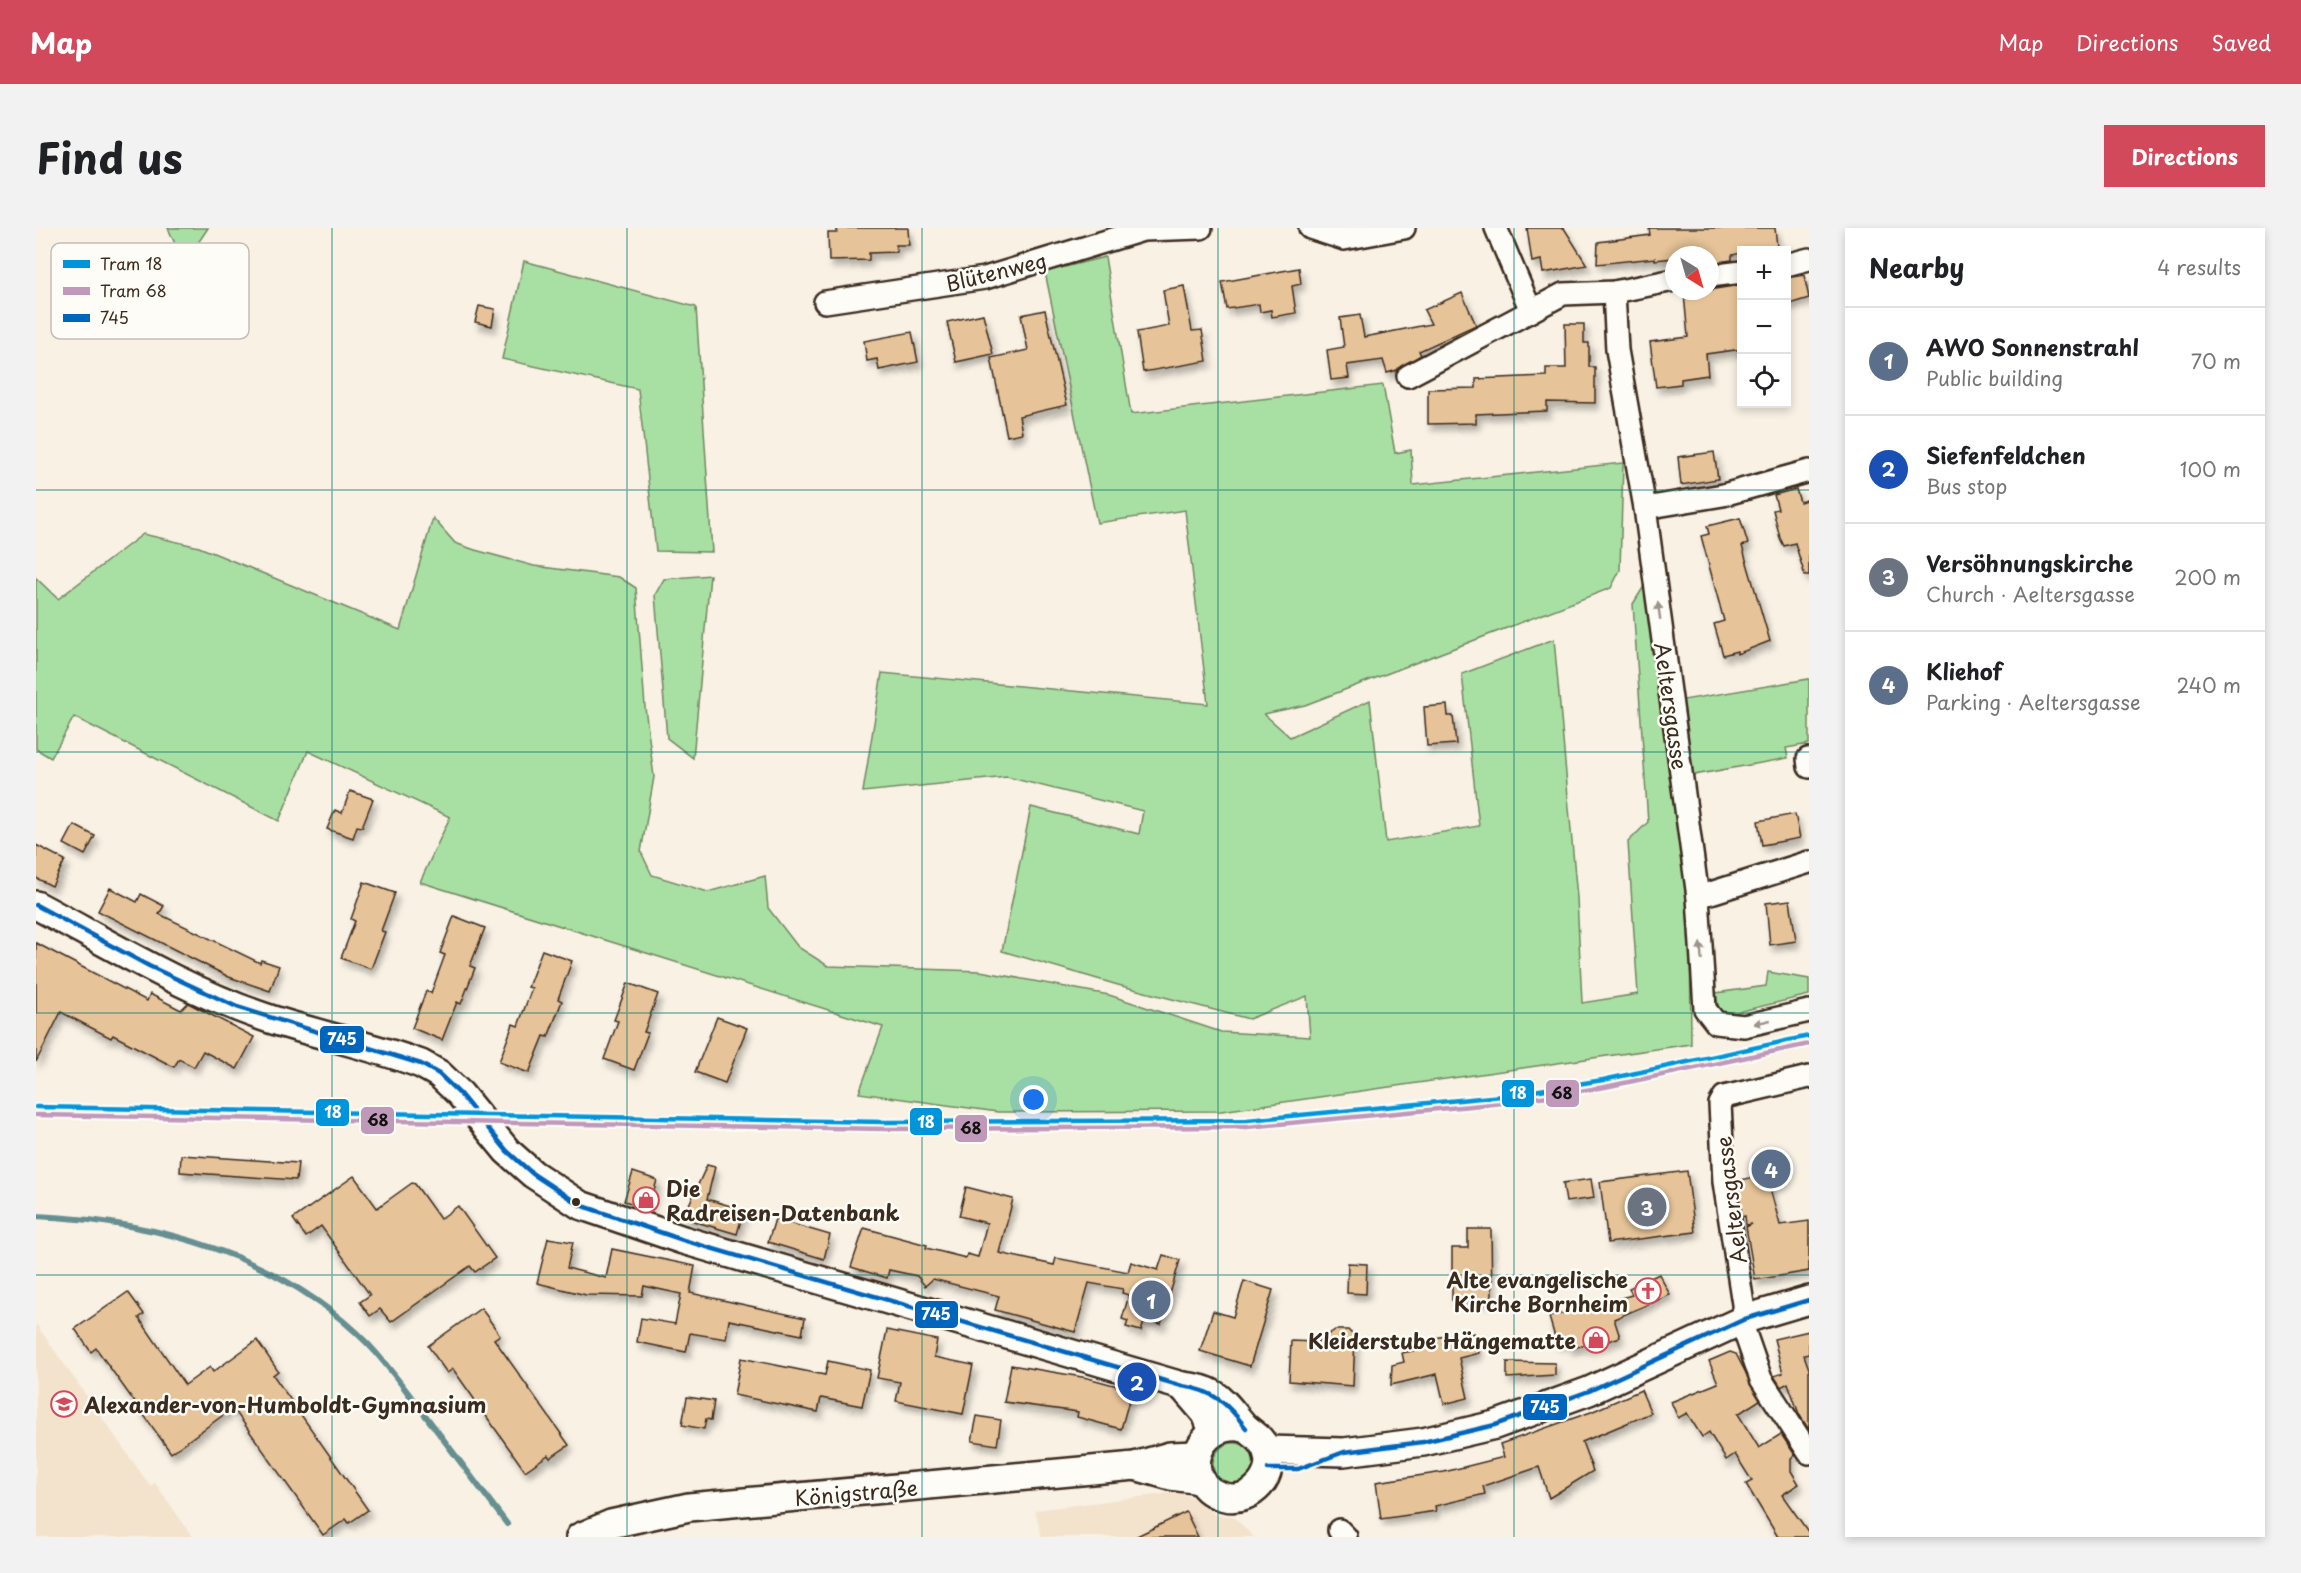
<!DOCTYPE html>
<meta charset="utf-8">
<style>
body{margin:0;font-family:"Playpen Sans",sans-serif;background:#f2f2f2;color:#202124}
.controls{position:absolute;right:18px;top:18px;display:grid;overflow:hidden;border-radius:0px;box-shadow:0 3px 9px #0003}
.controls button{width:54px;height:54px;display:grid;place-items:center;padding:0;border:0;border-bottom:2px solid #e0e0e0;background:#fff;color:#202124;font:30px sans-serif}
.compass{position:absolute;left:1629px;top:18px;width:54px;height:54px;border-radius:50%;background:#fff;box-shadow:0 3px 9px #0003;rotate:143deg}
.you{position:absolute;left:998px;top:872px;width:21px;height:21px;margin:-15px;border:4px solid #fff;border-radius:50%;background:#1a73e8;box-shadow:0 0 0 9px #1a73e833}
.badge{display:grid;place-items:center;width:39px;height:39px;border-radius:50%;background:#d1495b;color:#fff;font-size:20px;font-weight:700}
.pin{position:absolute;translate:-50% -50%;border:3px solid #fff;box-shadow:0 2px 6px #0006}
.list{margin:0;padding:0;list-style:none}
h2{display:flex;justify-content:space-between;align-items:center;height:78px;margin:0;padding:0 24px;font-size:26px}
h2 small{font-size:20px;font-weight:400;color:#757577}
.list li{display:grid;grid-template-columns:39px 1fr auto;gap:18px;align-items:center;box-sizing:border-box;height:108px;padding:0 24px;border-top:2px solid #e0e0e0}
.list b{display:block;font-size:22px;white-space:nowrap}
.list p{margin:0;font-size:20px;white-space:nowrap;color:#757577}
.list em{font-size:20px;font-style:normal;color:#757577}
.icon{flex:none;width:33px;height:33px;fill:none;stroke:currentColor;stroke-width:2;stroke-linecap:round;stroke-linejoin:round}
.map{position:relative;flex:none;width:1773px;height:1309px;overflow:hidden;border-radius:0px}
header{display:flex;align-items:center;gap:36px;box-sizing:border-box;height:84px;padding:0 30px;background:#d1495b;color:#fff}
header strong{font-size:28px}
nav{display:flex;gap:33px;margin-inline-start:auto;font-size:21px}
.intro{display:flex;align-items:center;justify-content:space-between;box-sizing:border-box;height:144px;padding:0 36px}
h1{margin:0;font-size:42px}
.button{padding:15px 27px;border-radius:0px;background:#d1495b;color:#fff;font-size:21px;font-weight:700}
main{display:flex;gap:36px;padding:0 36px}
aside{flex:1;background:#fff;border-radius:0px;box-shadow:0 3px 9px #0003}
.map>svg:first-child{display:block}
.built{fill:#f3e3cd}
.green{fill:#a8e0a4;stroke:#728561;stroke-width:1.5}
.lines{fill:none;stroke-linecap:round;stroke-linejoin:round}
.stream{stroke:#668f92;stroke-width:6}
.building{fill:#e6c398;stroke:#3b2a1e;stroke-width:1.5;filter:url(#shadow)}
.minor-casing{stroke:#3b2a1e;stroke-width:26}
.tertiary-casing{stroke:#3b2a1e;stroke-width:32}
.minor{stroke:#fdfcf7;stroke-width:21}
.tertiary{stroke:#fdfcf7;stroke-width:27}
.bus-1-casing{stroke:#fdfcf7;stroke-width:9}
.bus-1{stroke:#0065bd;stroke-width:4.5}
.tram-1-casing{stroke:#fdfcf7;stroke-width:9}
.tram-2-casing{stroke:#fdfcf7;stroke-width:9}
.tram-1{stroke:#0095da;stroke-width:4.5}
.tram-2{stroke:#bf98ba;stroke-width:4.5}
.oneway{fill:#9c938a}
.grid{fill:none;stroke:#0f766e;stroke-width:1.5;stroke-opacity:0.55}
.bus-dot{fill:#3b2a1e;stroke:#fdfcf7;stroke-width:2}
.labels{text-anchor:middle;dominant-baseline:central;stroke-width:5;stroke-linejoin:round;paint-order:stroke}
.street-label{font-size:21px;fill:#3b2a1e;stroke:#fdfcf7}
.poi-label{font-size:21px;font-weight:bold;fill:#3b2a1e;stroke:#fdfcf7;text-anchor:start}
.key{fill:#fdfcf7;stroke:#c3bdb6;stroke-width:1.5}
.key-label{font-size:16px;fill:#3b2a1e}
.line-badge{stroke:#fdfcf7;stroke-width:2}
.badge-label{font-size:16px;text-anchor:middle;font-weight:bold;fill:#fff}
.pale-badge-label{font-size:16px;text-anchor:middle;font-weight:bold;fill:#111}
</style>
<header>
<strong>Map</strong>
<nav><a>Map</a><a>Directions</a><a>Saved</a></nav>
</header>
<div class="intro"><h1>Find us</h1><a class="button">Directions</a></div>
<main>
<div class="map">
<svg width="1773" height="1309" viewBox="0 0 1773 1309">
<defs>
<filter id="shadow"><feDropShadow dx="3.5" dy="6" stdDeviation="3" flood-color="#0004"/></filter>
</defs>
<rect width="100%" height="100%" fill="#f8f1e4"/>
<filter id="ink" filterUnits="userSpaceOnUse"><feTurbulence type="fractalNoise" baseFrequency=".0167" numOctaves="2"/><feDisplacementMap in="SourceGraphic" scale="12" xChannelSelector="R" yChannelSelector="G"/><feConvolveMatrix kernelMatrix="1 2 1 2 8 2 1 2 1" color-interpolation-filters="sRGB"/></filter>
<g filter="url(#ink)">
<g class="built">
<polygon points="0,1096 114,1258 119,1255 157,1309 0,1309"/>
<polygon points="1143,1264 1159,1271 1180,1287 1197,1288 1218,1309 1006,1309 999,1282"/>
</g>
<g class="green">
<polygon points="132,0 172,0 148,36"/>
<polygon points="1069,29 1095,186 1347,157 1359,225 1375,222 1377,257 1587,235 1584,342 1575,360 1269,477 1228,486 1254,509 1334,472 1350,614 1443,598 1426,446 1518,411 1541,670 1546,775 1602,766 1592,614 1612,594 1597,376 1610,355 1654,690 1655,816 1185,883 962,884 823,865 847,799 384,654 414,589 272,523 243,593 38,489 15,530 0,521 0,350 22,371 107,306 163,319 364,402 397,290 419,315 439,322 498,338 583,349 600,360 609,479 618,549 605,624 616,647 672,664 729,648 732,680 762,719 792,738 944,743 1073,767 1185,804 1274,809 1271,768 1213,791 1082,757 966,723 995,579 1103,606 1107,583 971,549 827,564 846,445 1172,476 1149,282 1061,295 1009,44"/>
<polygon points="488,33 660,79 676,324 620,323 602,161 466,131"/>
<polygon points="674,347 657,530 631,510 619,367 628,351"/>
<polygon points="1773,451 1773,516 1750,520 1752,530 1652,548 1641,473"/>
<polygon points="1732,744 1773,751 1773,767 1693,786 1683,783 1680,765 1730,758"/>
<circle cx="1198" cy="1236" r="21"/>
</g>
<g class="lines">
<path class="stream" d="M0,988c121,5 244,39 332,128 21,22 38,47 57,71 27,36 55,73 82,109"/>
</g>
<g class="building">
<polygon points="801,0 872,0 873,17 860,17 861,24 833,25 833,32 793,33 792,5 801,5"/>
<polygon points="1491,0 1528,0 1551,37 1507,45 1505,32 1496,34"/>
<polygon points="1613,0 1739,0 1741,19 1706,22 1706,25 1696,27 1696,32 1674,35 1674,27 1638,27 1638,30 1619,32 1619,30 1561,36 1562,14 1614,7"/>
<polygon points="1263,40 1265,56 1256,58 1260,85 1236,89 1235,82 1224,84 1223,76 1191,81 1186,54"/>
<polygon points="1768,47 1773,70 1750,77 1750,50"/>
<polygon points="1704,57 1706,121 1670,126 1672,147 1645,151 1645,156 1620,159 1614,114 1652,109 1648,66"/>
<polygon points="1148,58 1156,103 1166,102 1171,133 1107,144 1101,104 1133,98 1127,62"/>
<polygon points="1426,65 1440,97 1383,123 1385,127 1361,142 1351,145 1347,132 1311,137 1313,150 1295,152 1291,122 1308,119 1304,90 1324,87 1328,109 1395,96 1388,82"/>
<polygon points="443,78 459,81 456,98 439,94"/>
<polygon points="1009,82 1031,177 983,188 986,205 971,208 955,130 992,122 985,87"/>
<polygon points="947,86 957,126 920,134 911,94"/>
<polygon points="1529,96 1548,96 1548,115 1553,115 1553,139 1559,139 1559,175 1511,174 1511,183 1440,186 1440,195 1392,196 1392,161 1440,160 1440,151 1510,148 1510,140 1530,140"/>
<polygon points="876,104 882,134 843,142 841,131 831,133 828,113"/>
<polygon points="1678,224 1682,251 1645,257 1642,229"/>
<polygon points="1760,261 1764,274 1773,271 1773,348 1769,348 1759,315 1748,318 1744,310 1737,282 1742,281 1738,267"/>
<polygon points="1704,290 1712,316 1706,318 1734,413 1701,426 1701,423 1687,427 1678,396 1688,393 1665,308 1673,306 1671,298"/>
<polygon points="1411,477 1412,488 1417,488 1420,516 1391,518 1388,479"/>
<polygon points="314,563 337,571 326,599 321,598 317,610 291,601 299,582 306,585"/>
<polygon points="1759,586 1764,610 1726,617 1722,593"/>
<polygon points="38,597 59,608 49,627 28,616"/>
<polygon points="0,617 29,632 16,658 0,650"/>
<polygon points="328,654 359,665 345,703 349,704 335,741 305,730 319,693 315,691"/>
<polygon points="74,660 101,674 105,666 128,678 123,686 224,735 225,732 243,738 234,763 193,749 62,683"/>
<polygon points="1754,672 1760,713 1734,717 1730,675"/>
<polygon points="418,688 449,700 434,738 439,740 425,776 421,774 406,812 376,800 390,763 395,765 409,727 404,725"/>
<polygon points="0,715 111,773 114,766 145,782 152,775 218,809 201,841 167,823 158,839 143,831 138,839 77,807 75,810 25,784 0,834"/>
<polygon points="506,722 536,733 522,771 526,773 512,809 508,808 493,845 463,834 477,796 482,798 496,760 492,759"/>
<polygon points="592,755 622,766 608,804 612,805 598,842 568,831 582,793 578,792"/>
<polygon points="681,789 711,800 689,855 659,844"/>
<polygon points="145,927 262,935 260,952 144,944"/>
<polygon points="671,937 679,939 671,971 708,982 701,1006 647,990"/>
<polygon points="1651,943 1659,1004 1572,1015 1564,954"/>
<polygon points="597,944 621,952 613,980 588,973"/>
<polygon points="1730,946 1744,997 1773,993 1773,1043 1719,1052 1710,999 1716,996 1710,997 1709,988 1706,989 1701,953"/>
<polygon points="318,948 341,980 376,955 379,956 404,991 422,978 459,1030 439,1044 434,1038 355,1094 344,1081 334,1088 324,1074 334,1067 285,998 270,1009 257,991"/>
<polygon points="1555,951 1558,970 1530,974 1527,955"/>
<polygon points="930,959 977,971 963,1025 1018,1037 1020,1030 1092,1044 1095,1034 1122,1042 1127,1027 1144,1032 1125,1096 1109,1092 1105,1103 1090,1099 1092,1093 1086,1091 1093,1067 1086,1065 1087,1061 1053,1055 1039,1104 959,1082 963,1068 897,1051 889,1058 881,1048 853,1042 851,1050 815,1039 828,1000 891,1017 890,1020 930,1030 931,1026 942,1029 951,995 923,988"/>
<polygon points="739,991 794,1007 788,1031 732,1014"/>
<polygon points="1432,1001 1455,1001 1456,1072 1416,1072 1416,1020 1432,1020"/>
<polygon points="512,1010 537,1014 531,1040 570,1050 576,1021 659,1038 654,1065 769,1090 766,1107 693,1092 690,1111 654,1105 650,1124 601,1114 605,1090 639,1096 645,1066 608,1058 606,1068 550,1067 501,1055"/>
<polygon points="1312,1035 1331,1036 1330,1066 1311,1065"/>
<polygon points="1623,1046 1634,1067 1578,1091 1584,1109 1552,1120 1551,1116 1534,1121 1532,1113 1521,1116 1513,1089 1596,1067 1593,1060"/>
<polygon points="1208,1053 1237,1062 1214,1138 1164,1123 1177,1083 1197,1089"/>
<polygon points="92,1064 108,1086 103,1090 149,1157 174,1139 177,1144 221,1112 242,1143 237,1147 332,1282 313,1295 310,1291 287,1307 197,1180 135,1225 60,1120 55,1124 39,1101"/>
<polygon points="445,1080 464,1107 458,1111 533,1217 514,1230 512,1227 489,1243 417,1141 411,1145 392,1118"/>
<polygon points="851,1102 901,1112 898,1129 937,1137 927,1186 860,1173 864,1154 841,1150"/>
<polygon points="1299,1102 1312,1102 1319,1109 1317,1158 1253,1153 1255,1113 1281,1114"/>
<polygon points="1773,1103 1773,1126 1768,1127 1773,1141 1773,1202 1763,1186 1752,1155 1745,1159 1738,1148 1747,1145 1738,1111"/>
<polygon points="1438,1105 1443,1125 1423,1130 1432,1170 1408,1176 1401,1146 1355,1157 1356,1137 1368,1134 1366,1125 1381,1122 1379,1115 1417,1106 1418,1110"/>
<polygon points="1694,1124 1700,1126 1724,1172 1702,1186 1723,1220 1745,1206 1759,1227 1755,1230 1755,1243 1763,1256 1746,1267 1773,1305 1773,1309 1742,1309 1710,1256 1716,1253 1699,1226 1690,1232 1673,1204 1666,1209 1651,1185 1642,1190 1635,1174 1682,1155 1673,1133"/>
<polygon points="705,1130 789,1147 792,1133 834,1142 826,1178 785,1170 782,1184 698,1167"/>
<polygon points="1471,1134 1519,1135 1519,1147 1471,1150"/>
<polygon points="975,1137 1052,1150 1096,1162 1085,1201 1041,1189 1042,1184 968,1174"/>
<polygon points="1605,1162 1615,1185 1546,1214 1557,1243 1513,1270 1503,1239 1447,1258 1449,1266 1399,1278 1400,1283 1345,1291 1340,1254 1408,1244 1468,1229 1464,1216 1555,1184"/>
<polygon points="651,1169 678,1173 675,1192 670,1191 668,1201 646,1197"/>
<polygon points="941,1188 965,1192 961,1217 936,1213"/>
<polygon points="1150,1284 1162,1309 1099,1309"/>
</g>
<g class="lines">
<g class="minor-casing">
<g id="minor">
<polyline points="1274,0 1308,11 1368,0"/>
<polyline points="1460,0 1495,83"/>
<polyline points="1750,37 1773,31"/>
<polyline points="1674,48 1706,44"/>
<polyline points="1578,64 1581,122 1609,280 1662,669 1669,781 1680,795 1708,798 1773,783"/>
<polyline points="789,74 949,50 1107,2 1165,0"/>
<polyline points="1372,148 1527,66 1578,64 1638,52"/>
<polyline points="1609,280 1687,267 1773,243"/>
<polyline points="1772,531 1773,539"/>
<polyline points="1662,669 1773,634"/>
<polyline points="1773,849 1688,869 1684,876 1688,954 1707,1076 1708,1102 1725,1151 1773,1225"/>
<polyline points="1303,1302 1310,1309"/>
</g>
</g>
<g class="tertiary-casing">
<g id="tertiary">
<path d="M0,677c75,40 150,86 231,113 50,17 103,27 154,46l18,10 21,20 47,57 26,23 47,31 103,35 499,146c37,3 40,15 62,40 8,8 17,11 22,23 11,26 -14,54 -41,48 -48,-10 -32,-80 21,-69"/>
<polyline points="1146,1158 1170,1186 1177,1203"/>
<polyline points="1231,1222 1308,1224 1387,1214 1459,1197 1553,1163 1709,1091 1773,1072"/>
<polyline points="1099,1238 1135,1248 1165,1252"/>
<polyline points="544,1309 575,1296 653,1279 1099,1238 1134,1228 1161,1227"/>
</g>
</g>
<use href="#minor" class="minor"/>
<use href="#tertiary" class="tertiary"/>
<g class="bus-1-casing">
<g id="bus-1">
<path d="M0,677l113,61 88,41 184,57 18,10 21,20 47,57 26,23 47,31 103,35 499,146c31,4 46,18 64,42"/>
<polyline points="1232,1241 1262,1241 1308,1224 1387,1214 1459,1197 1553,1163 1709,1091 1773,1072"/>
</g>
</g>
<use href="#bus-1" class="bus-1"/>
<g class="tram-1-casing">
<polyline id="tram-1" points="0,879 850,894 1211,892 1466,868 1567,852 1773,808"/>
</g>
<g class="tram-2-casing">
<polyline id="tram-2" points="0,887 850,901 1211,899 1467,875 1569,859 1773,816"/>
</g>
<use href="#tram-1" class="tram-1"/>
<use href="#tram-2" class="tram-2"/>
</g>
<defs><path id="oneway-solid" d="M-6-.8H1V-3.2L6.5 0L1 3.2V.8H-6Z" transform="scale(1.5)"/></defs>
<g class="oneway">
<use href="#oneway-solid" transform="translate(1623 383) rotate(-98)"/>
<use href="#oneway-solid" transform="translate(1665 723) rotate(-94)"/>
<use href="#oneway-solid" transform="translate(1726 794) rotate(167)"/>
</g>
</g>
<path class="grid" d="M296,0v1309M591,0v1309M886,0v1309M1182,0v1309M1478,0v1309M0,262h1773M0,524h1773M0,785h1773M0,1047h1773"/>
<defs>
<g id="shop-ring" transform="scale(1.35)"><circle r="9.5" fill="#fdfcf7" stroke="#d1495b" stroke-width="1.5"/><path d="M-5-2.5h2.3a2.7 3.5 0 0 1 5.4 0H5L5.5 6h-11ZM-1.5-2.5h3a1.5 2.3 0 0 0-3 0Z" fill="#d1495b"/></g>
<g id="church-ring" transform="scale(1.35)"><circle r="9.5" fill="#fdfcf7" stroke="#d1495b" stroke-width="1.5"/><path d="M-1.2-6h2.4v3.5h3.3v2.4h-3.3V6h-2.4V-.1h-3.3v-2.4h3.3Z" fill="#d1495b"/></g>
<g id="school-ring" transform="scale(1.35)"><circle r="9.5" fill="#fdfcf7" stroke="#d1495b" stroke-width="1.5"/><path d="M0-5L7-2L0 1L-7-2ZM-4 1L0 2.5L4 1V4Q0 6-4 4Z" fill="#d1495b"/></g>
</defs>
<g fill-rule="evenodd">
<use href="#shop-ring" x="610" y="972"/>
<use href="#church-ring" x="1612" y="1063"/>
<use href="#shop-ring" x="1560" y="1112"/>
<use href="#school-ring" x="28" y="1176"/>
</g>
<circle class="bus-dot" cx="540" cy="974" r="5"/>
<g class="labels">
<g class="street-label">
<text transform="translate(960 43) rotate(-14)">Blütenweg</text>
<text transform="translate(1636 478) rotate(82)">Aeltersgasse</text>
<text transform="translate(1694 972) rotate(-97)">Aeltersgasse</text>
<text transform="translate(820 1264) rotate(-5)">Königstraße</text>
</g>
<g class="poi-label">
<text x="630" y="960">Die<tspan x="630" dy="24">Radreisen-Datenbank</tspan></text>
<text x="1592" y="1051" text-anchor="end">Alte evangelische<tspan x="1592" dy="24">Kirche Bornheim</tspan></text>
<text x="1540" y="1112" text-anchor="end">Kleiderstube Hängematte</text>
<text x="48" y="1176">Alexander-von-Humboldt-Gymnasium</text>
</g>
</g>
<rect x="15" y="15" width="198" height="96" rx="9" class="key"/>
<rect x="27" y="32" width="27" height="8" fill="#0095da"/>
<rect x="27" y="59" width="27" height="8" fill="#bf98ba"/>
<rect x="27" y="86" width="27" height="8" fill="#0065bd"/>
<g class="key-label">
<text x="64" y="42">Tram 18</text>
<text x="64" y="69">Tram 68</text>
<text x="64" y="96">745</text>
</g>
<g class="line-badge">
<rect x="283" y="797" width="46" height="29" rx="6" fill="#0065bd"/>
<rect x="1465" y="851" width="34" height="29" rx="6" fill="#0095da"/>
<rect x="1509" y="851" width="35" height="29" rx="6" fill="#bf98ba"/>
<rect x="279" y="870" width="35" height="29" rx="6" fill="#0095da"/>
<rect x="324" y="878" width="35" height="29" rx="6" fill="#bf98ba"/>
<rect x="873" y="879" width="34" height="29" rx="6" fill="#0095da"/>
<rect x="918" y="886" width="34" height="29" rx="6" fill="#bf98ba"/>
<rect x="878" y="1072" width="45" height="29" rx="6" fill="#0065bd"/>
<rect x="1486" y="1165" width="46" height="28" rx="6" fill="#0065bd"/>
</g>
<g class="badge-label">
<text x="306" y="817">745</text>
<text x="1482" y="871">18</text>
<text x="297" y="890">18</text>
<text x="890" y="900">18</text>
<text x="900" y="1092">745</text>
<text x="1509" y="1185">745</text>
</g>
<g class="pale-badge-label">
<text x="1526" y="871">68</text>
<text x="342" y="898">68</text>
<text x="935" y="906">68</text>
</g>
</svg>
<div class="controls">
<button>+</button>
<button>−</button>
<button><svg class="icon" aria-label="locate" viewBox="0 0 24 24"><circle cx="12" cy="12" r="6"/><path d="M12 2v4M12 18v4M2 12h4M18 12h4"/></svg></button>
</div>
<svg class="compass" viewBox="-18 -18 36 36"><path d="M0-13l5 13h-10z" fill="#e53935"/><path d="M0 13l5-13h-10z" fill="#757577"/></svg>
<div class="you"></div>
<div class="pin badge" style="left:1115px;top:1072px;background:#5c6f8a">1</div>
<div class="pin badge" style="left:1101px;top:1154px;background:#1a4fb4">2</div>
<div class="pin badge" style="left:1611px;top:979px;background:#6b7280">3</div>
<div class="pin badge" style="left:1735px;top:941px;background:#5c6f8a">4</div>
</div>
<aside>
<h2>Nearby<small>4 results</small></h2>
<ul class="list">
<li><span class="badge" style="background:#5c6f8a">1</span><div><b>AWO Sonnenstrahl</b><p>Public building</p></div><em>70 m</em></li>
<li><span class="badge" style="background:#1a4fb4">2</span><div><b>Siefenfeldchen</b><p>Bus stop</p></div><em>100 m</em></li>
<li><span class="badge" style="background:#6b7280">3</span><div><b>Versöhnungskirche</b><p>Church · Aeltersgasse</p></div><em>200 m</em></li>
<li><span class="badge" style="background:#5c6f8a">4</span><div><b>Kliehof</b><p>Parking · Aeltersgasse</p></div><em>240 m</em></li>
</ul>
</aside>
</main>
